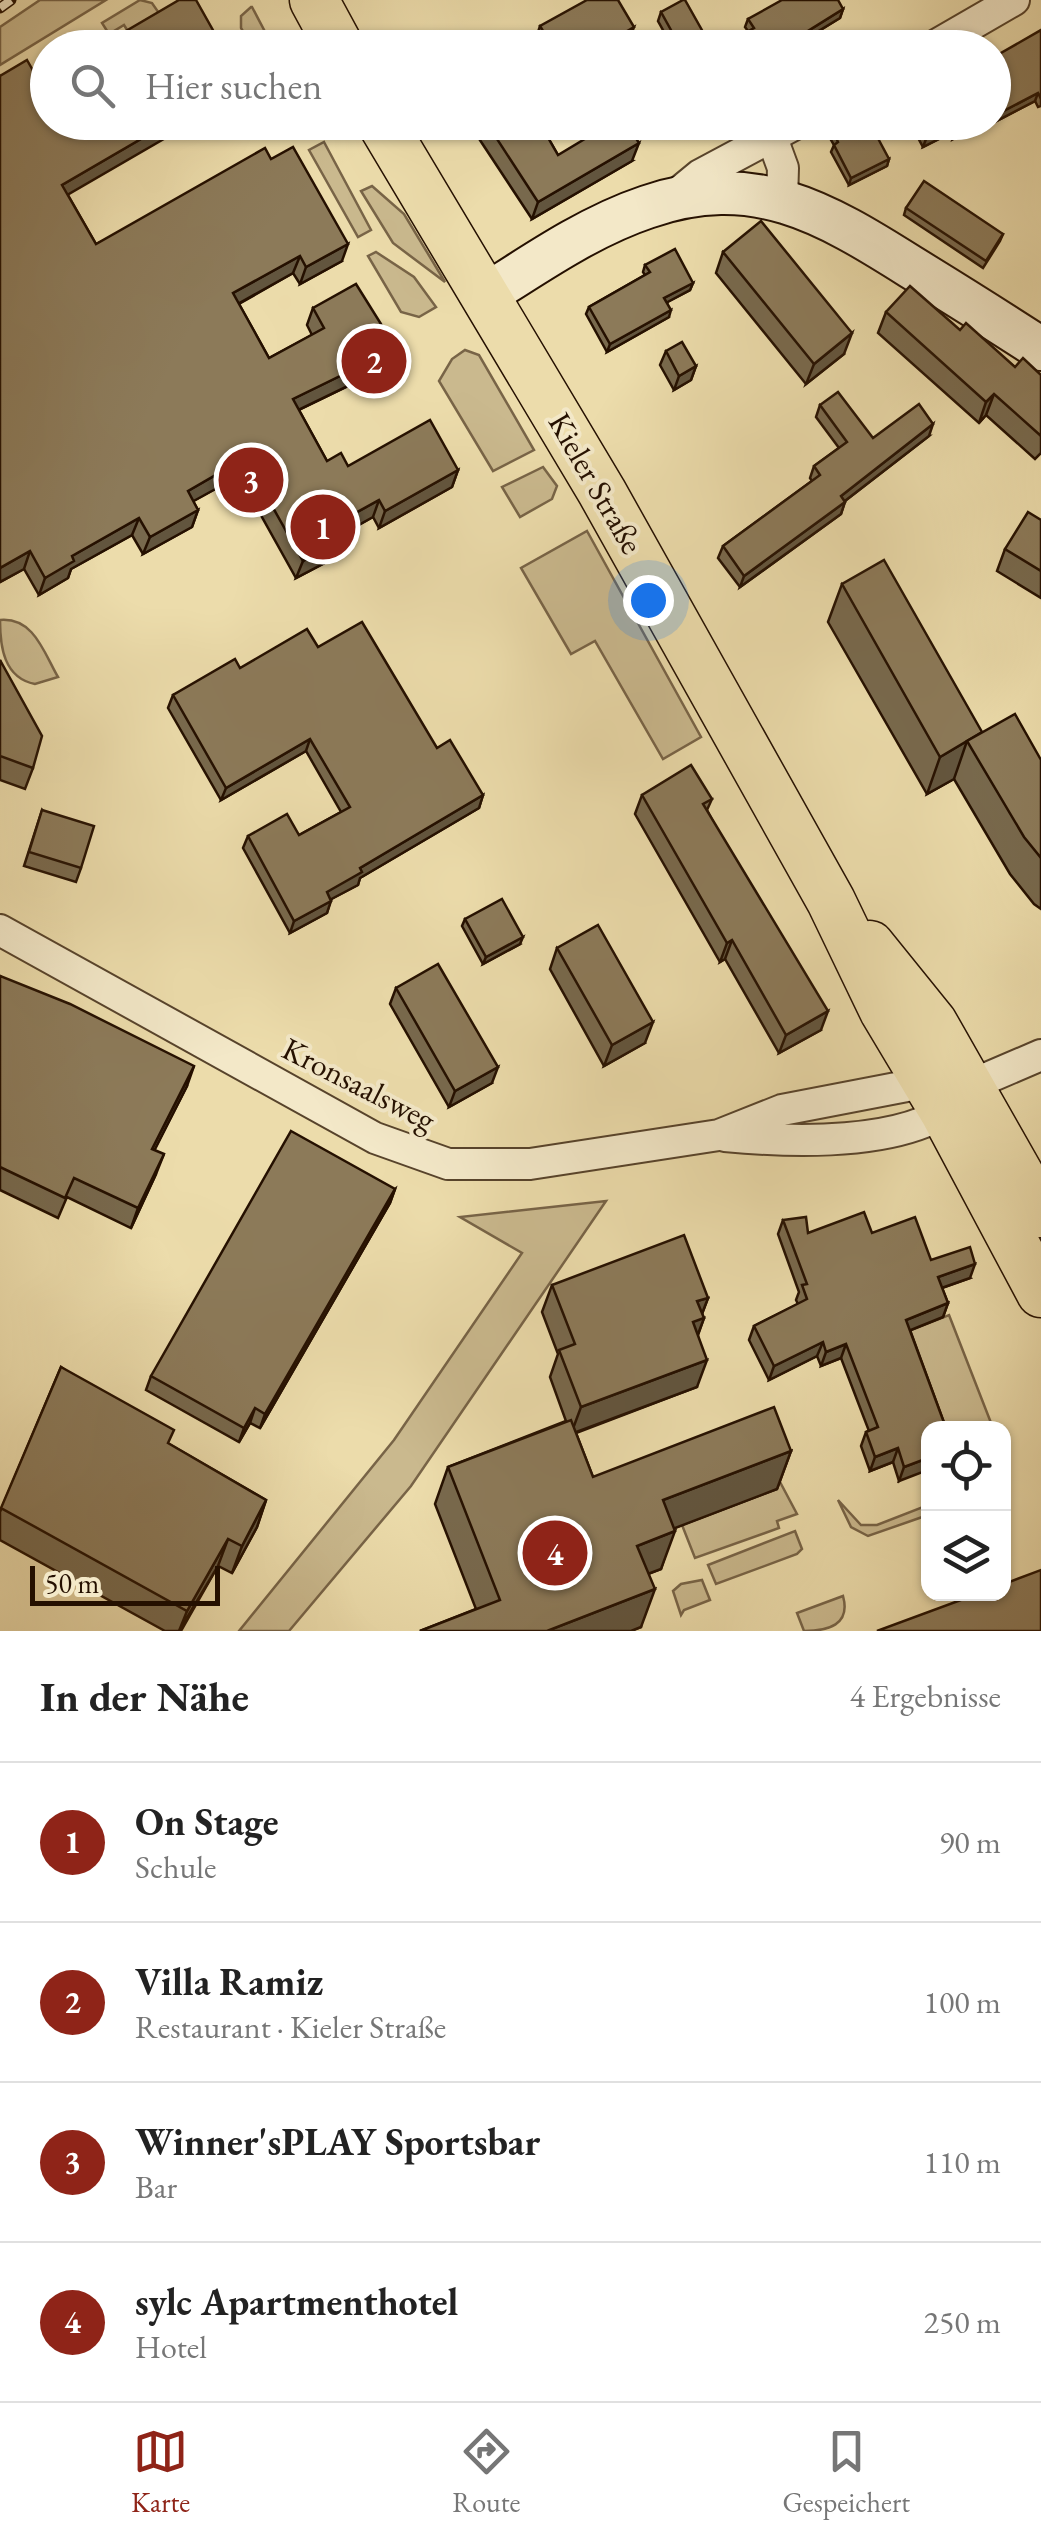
<!DOCTYPE html>
<html lang="de">
<meta charset="utf-8">
<style>
body{margin:0;font-family:"EB Garamond",serif;background:#f2f2f2;color:#222}
.controls{position:absolute;right:30px;bottom:30px;display:grid;overflow:hidden;border-radius:20px;box-shadow:0 2px 8px #0004}
.controls button{width:90px;height:90px;display:grid;place-items:center;padding:0;border:0;border-bottom:2px solid #e0e0e0;background:#fff;color:#222;font:50px sans-serif}
.scale{position:absolute;left:30px;bottom:25px;width:190px;box-sizing:border-box;padding-left:10px;border:5px solid #251000;border-top:0;font-size:28px;line-height:35px;white-space:nowrap;color:#251000;-webkit-text-stroke:8px #f3e8c8;paint-order:stroke}
.you{position:absolute;left:648px;top:600px;width:35px;height:35px;margin:-25px;border:8px solid #fff;border-radius:50%;background:#1a73e8;box-shadow:0 0 0 15px #1a73e833}
.badge{display:grid;place-items:center;width:65px;height:65px;border-radius:50%;background:#8f2418;color:#fff;font-size:32px;font-weight:700}
.pin{position:absolute;translate:-50% -50%;border:5px solid #fff;box-shadow:0 2px 10px #0006}
.list{margin:0;padding:0;list-style:none}
h2{display:flex;justify-content:space-between;align-items:center;height:130px;margin:0;padding:0 40px;font-size:42px}
h2 small{font-size:32px;font-weight:400;color:#767676}
.list li{display:grid;grid-template-columns:65px 1fr auto;gap:30px;align-items:center;box-sizing:border-box;height:160px;padding:0 40px;border-top:2px solid #e0e0e0}
.list b{display:block;font-size:38px;white-space:nowrap}
.list p{margin:0;font-size:32px;white-space:nowrap;color:#767676}
.list em{font-size:32px;font-style:normal;color:#767676}
.icon{flex:none;width:55px;height:55px;fill:none;stroke:currentColor;stroke-width:2;stroke-linecap:round;stroke-linejoin:round}
.map{position:relative;flex:none;width:1041px;height:1631px;overflow:hidden}
.search{position:absolute;background:#fff;box-shadow:0 2px 8px #0004;left:30px;right:30px;top:30px;height:110px;display:flex;align-items:center;gap:25px;box-sizing:border-box;padding:0 35px;border-radius:55px;color:#767676;font-size:38px}
.sheet{height:770px;background:#fff}
nav{display:flex;justify-content:space-around;align-items:center;box-sizing:border-box;height:140px;border-top:2px solid #e0e0e0;background:#fff;font-size:28px;color:#767676}
nav a{display:grid;justify-items:center;gap:5px}
nav .on{color:#8f2418}
.map>svg:first-child{display:block}
.green{fill:#cab98e;stroke:#786447;stroke-width:2.5}
.lines{fill:none;stroke-linecap:round;stroke-linejoin:round}
.street-casing{stroke:#57432b;stroke-width:34}
.secondary-casing{stroke:#251000;stroke-width:46}
.primary-casing{stroke:#251000;stroke-width:51}
.street{stroke:#f3e8c8;stroke-width:30}
.secondary{stroke:#f3e8c8;stroke-width:42}
.primary{stroke:#ecdcab;stroke-width:48}
.rail-casing{stroke:#251000;stroke-width:11}
.rail{stroke:#f3e8c8;stroke-width:8;stroke-dasharray:22;stroke-linecap:butt}
.wall{fill:#78694d;stroke:#251000;stroke-width:2.5}
.shaded-wall{fill:#62553e;stroke:#251000;stroke-width:2.5}
.building{fill:#8c7a59;stroke:#251000;stroke-width:2.5}
.labels{text-anchor:middle;dominant-baseline:central;stroke-width:8;stroke-linejoin:round;paint-order:stroke}
.street-label{font-size:32px;fill:#251000;stroke:#f3e8c8}
</style>
<div class="map">
<svg width="1041" height="1631" viewBox="0 0 1041 1631">
<rect width="100%" height="100%" fill="#ecdcab"/>
<filter id="stains"><feTurbulence type="fractalNoise" baseFrequency=".002" numOctaves="4"/><feColorMatrix values="0 0 0 0 .2 0 0 0 0 .09 0 0 0 0 .02 0 0 0 .5 -.17"/></filter>
<radialGradient id="worn" r=".72"><stop offset=".6" stop-color="#630" stop-opacity="0"/><stop offset="1" stop-color="#630" stop-opacity=".3"/></radialGradient>
<g class="green">
<polygon points="40,0 106,0 0,65 0,27"/>
<polygon points="140,0 152,3 161,16 134,41 124,25 109,34 102,23"/>
<polygon points="251,7 252,7 273,47 252,47 241,28 241,16"/>
<polygon points="324,142 371,230 358,237 309,150"/>
<polygon points="372,186 404,214 445,282 393,243 361,191"/>
<polygon points="376,252 414,277 436,307 419,317 401,312 368,256"/>
<polygon points="465,350 479,355 534,450 493,471 439,381 452,359"/>
<polygon points="543,467 557,486 552,499 520,517 502,487"/>
<polygon points="587,531 701,737 663,759 595,641 571,654 521,568"/>
<path d="M0,620c34,-3 44,33 58,57l-23,7c-31,-6 -35,-37 -35,-64z"/>
<polygon points="606,1201 411,1486 289,1631 239,1631 394,1440 522,1253 460,1217"/>
<polygon points="949,1315 993,1428 936,1428 901,1334"/>
<polygon points="771,1465 797,1514 777,1521 779,1528 695,1558 682,1525"/>
<polygon points="838,1500 861,1525 877,1525 928,1505 928,1515 868,1536 851,1527"/>
<polygon points="795,1531 802,1549 797,1554 716,1584 708,1565"/>
<polygon points="702,1580 710,1600 684,1610 681,1615 673,1591 681,1584"/>
<path d="M843,1596c8,29 -15,35 -39,35l-7,-18z"/>
</g>
<g class="lines">
<g class="street-casing">
<g id="street">
<polyline points="931,48 1014,0"/>
<polyline points="772,138 783,168 782,200"/>
<polyline points="672,198 700,175 799,122"/>
<polyline points="0,930 375,1138 448,1164 530,1164 719,1135 782,1110 938,1080"/>
<polyline points="971,1085 1041,1055"/>
<path d="M725,1136c64,6 180,11 232,-33"/>
</g>
</g>
<g class="secondary-casing">
<path id="secondary" d="M486,295c50,-32 104,-69 161,-88 106,-37 177,5 264,60 44,27 87,54 130,82"/>
</g>
<g class="primary-casing">
<g id="primary">
<polyline points="314,0 340,48"/>
<polyline points="381,122 602,492 831,901 884,1011 945,1113 1041,1293"/>
<polyline points="870,945 933,1023 1041,1213"/>
</g>
</g>
<use href="#street" class="street"/>
<use href="#secondary" class="secondary"/>
<use href="#primary" class="primary"/>
<g class="rail-casing">
<polyline id="rail" points="0,8 11,0"/>
</g>
<use href="#rail" class="rail"/>
</g>
<g class="wall">
<polygon points="843,9 840,18 803,41 748,31 745,27 748,19"/>
<polygon points="661,12 712,48 673,48 658,21"/>
<polygon points="540,26 626,48 533,47"/>
<polygon points="1041,30 1041,106 1038,107 1035,101 985,127 983,124 953,139 957,130 923,147 910,123 994,122"/>
<polygon points="0,76 96,244 271,159 342,261 300,284 293,273 239,304 269,358 312,335 307,325 313,308 381,370 299,410 327,461 348,466 458,470 452,487 379,528 373,517 336,538 338,542 332,559 296,578 239,476 193,501 198,510 192,527 143,554 132,535 71,569 68,578 39,595 24,569 0,582"/>
<polygon points="451,122 550,122 542,127 558,155 632,161 532,219 470,125 457,132"/>
<polygon points="834,133 862,134 889,159 887,166 849,185 831,152 834,145 831,140"/>
<polygon points="906,208 1003,234 1000,241 983,268 904,215"/>
<polygon points="723,252 844,354 806,384 716,273"/>
<polygon points="645,265 693,283 690,290 667,302 669,317 607,352 586,314 589,307 645,275 643,272"/>
<polygon points="886,312 960,330 1015,367 1041,375 1041,453 1035,459 986,415 979,423 878,333"/>
<polygon points="666,351 696,366 691,380 674,390 660,365"/>
<polygon points="820,405 873,438 929,436 845,501 841,514 740,587 718,558 723,546 812,481 810,478 814,466 839,448 816,417"/>
<polygon points="1041,520 1041,598 997,571 1005,549"/>
<polygon points="842,584 982,733 1041,760 1041,909 1034,904 1010,874 954,779 927,794 828,622"/>
<polygon points="318,647 437,748 483,795 479,808 360,878 358,885 331,899 327,913 290,933 243,848 248,836 299,835 341,812 306,751 221,800 168,708 173,695 240,668"/>
<polygon points="0,660 33,768 25,789 0,780"/>
<polygon points="642,795 712,799 707,810 821,1030 779,1053 725,959 720,962 635,814"/>
<polygon points="42,810 81,868 76,882 24,866"/>
<polygon points="465,919 520,944 483,964 462,926"/>
<polygon points="557,948 645,1043 604,1066 550,969"/>
<polygon points="0,976 187,1086 154,1150 156,1174 131,1228 67,1197 58,1218 0,1190"/>
<polygon points="396,988 492,1083 449,1107 390,1004"/>
<polygon points="395,1189 390,1203 260,1428 250,1423 239,1442 146,1390 151,1376"/>
<polygon points="783,1220 808,1233 872,1233 970,1278 942,1288 948,1303 943,1317 910,1330 946,1428 899,1481 893,1462 870,1471 861,1446 866,1432 869,1431 841,1358 821,1366 817,1356 769,1380 749,1340 754,1326 798,1304 796,1300 799,1292 778,1234"/>
<polygon points="552,1285 708,1298 702,1314 704,1318 698,1335 697,1387 576,1433 593,1477 791,1451 777,1489 674,1528 661,1569 648,1574 641,1627 631,1631 420,1631 476,1609 435,1504 448,1467 566,1421 550,1377 558,1354 542,1312"/>
<polygon points="61,1367 169,1444 266,1500 257,1527 232,1573 218,1566 181,1631 165,1631 0,1540 0,1512"/>
</g>
<g class="shaded-wall">
<polygon points="843,9 840,18 797,44 800,36"/>
<polygon points="634,27 626,48 598,48"/>
<polygon points="1038,93 1035,101 985,127 987,122 994,122 994,116"/>
<polygon points="170,122 193,122 55,202 62,185"/>
<polygon points="461,122 471,122 470,125 457,132"/>
<polygon points="958,122 962,122 960,128 923,147 926,139"/>
<polygon points="973,122 984,122 953,139 956,131"/>
<polygon points="639,143 632,161 532,219 538,202"/>
<polygon points="889,159 887,166 849,185 851,178"/>
<polygon points="348,244 342,261 300,284 306,267"/>
<polygon points="300,256 293,273 227,310 233,293"/>
<polygon points="693,283 690,290 662,305 664,298"/>
<polygon points="671,310 669,317 607,352 610,344"/>
<polygon points="852,333 844,354 806,384 814,364"/>
<polygon points="387,353 381,370 286,416 293,399"/>
<polygon points="696,366 691,380 674,390 679,376"/>
<polygon points="994,394 986,415 979,423 986,402"/>
<polygon points="933,424 929,436 837,507 841,496"/>
<polygon points="245,458 239,476 181,508 188,491"/>
<polygon points="458,470 452,487 379,528 385,511"/>
<polygon points="379,500 373,517 324,544 330,527"/>
<polygon points="845,502 841,514 740,587 744,576"/>
<polygon points="198,510 192,527 143,554 150,537"/>
<polygon points="139,518 132,535 71,569 68,578 39,595 45,578 72,556"/>
<polygon points="338,542 332,559 296,578 303,561"/>
<polygon points="30,551 24,569 0,582 0,568"/>
<polygon points="310,739 306,751 221,800 226,788"/>
<polygon points="967,741 954,779 927,794 940,757"/>
<polygon points="483,795 479,808 360,878 358,885 322,904 327,892 360,868"/>
<polygon points="331,901 327,913 290,933 294,921"/>
<polygon points="523,937 520,944 483,964 486,957"/>
<polygon points="732,940 725,959 720,962 727,943"/>
<polygon points="828,1011 821,1030 779,1053 786,1035"/>
<polygon points="653,1022 645,1043 604,1066 612,1045"/>
<polygon points="194,1066 187,1086 145,1169 152,1149"/>
<polygon points="498,1067 492,1083 449,1107 455,1091"/>
<polygon points="164,1154 156,1174 131,1228 138,1208"/>
<polygon points="395,1189 390,1203 260,1428 265,1414"/>
<polygon points="975,1264 970,1278 933,1291 938,1277"/>
<polygon points="708,1298 700,1319 704,1318 694,1345 691,1327 697,1301"/>
<polygon points="948,1303 943,1317 901,1334 906,1320"/>
<polygon points="823,1342 817,1356 769,1380 774,1366"/>
<polygon points="846,1344 841,1358 821,1366 826,1352"/>
<polygon points="707,1360 697,1387 571,1434 581,1407"/>
<polygon points="255,1408 250,1423 239,1442 244,1428"/>
<polygon points="898,1448 893,1462 870,1471 875,1457"/>
<polygon points="791,1451 777,1489 649,1538 663,1500"/>
<polygon points="928,1458 928,1470 899,1481 904,1467"/>
<polygon points="266,1500 257,1527 232,1573 242,1546"/>
<polygon points="675,1531 661,1569 624,1583 637,1546"/>
<polygon points="228,1539 218,1566 179,1631 187,1611"/>
<polygon points="655,1589 641,1627 631,1631 547,1631"/>
</g>
<g class="building">
<polygon points="179,0 196,0 223,48 97,48"/>
<polygon points="587,0 618,0 634,27 598,48 553,48 540,26"/>
<polygon points="683,0 685,0 712,48 681,48 661,12"/>
<polygon points="782,0 838,0 843,9 800,36 804,42 794,48 717,48 754,28 748,19"/>
<polygon points="1041,30 1041,99 1038,93 994,116 994,57"/>
<polygon points="27,60 39,81 48,76 48,122 170,122 62,185 96,244 265,148 271,159 293,147 348,244 306,267 300,256 233,293 269,358 324,328 313,308 356,284 381,324 387,353 293,399 327,461 341,453 348,466 430,420 458,470 385,511 379,500 330,527 338,542 303,561 245,458 188,491 198,510 150,537 139,518 72,556 74,561 45,578 30,551 0,568 0,76"/>
<polygon points="486,122 539,122 558,155 613,122 626,122 639,143 538,202"/>
<polygon points="854,122 856,122 862,134 873,129 889,159 851,178 834,145 838,142 834,133"/>
<polygon points="917,122 958,122 926,139"/>
<polygon points="962,122 973,122 956,131"/>
<polygon points="924,181 1003,234 986,261 906,208"/>
<polygon points="761,221 852,333 814,364 723,252"/>
<polygon points="675,249 693,283 664,298 671,310 610,344 589,307 650,272 645,265"/>
<polygon points="910,286 960,330 966,323 1015,367 1023,358 1041,375 1041,436 994,394 986,402 886,312"/>
<polygon points="682,342 696,366 679,376 666,351"/>
<polygon points="838,392 873,438 919,404 933,424 841,496 845,502 744,576 723,546 820,475 814,466 847,442 820,405"/>
<polygon points="1028,512 1041,520 1041,571 1005,549"/>
<polygon points="884,560 982,732 940,757 842,584"/>
<polygon points="362,622 437,748 450,740 483,795 360,868 362,872 327,892 331,901 294,921 248,836 287,814 299,835 350,807 310,739 226,788 173,695 235,659 240,668 307,629 318,647"/>
<polygon points="0,660 42,736 33,768 0,756"/>
<polygon points="1015,714 1041,760 1041,858 1024,837 967,741"/>
<polygon points="691,765 712,799 703,804 828,1011 786,1035 732,940 727,943 642,795"/>
<polygon points="42,810 94,826 81,868 29,852"/>
<polygon points="502,899 523,937 486,957 465,919"/>
<polygon points="598,925 653,1022 612,1045 557,948"/>
<polygon points="438,964 498,1067 455,1091 396,988"/>
<polygon points="0,976 70,1004 194,1066 152,1149 164,1154 138,1208 74,1178 65,1198 0,1167"/>
<polygon points="291,1131 395,1189 265,1414 255,1408 244,1428 151,1376"/>
<polygon points="864,1212 872,1233 915,1217 931,1260 970,1247 975,1264 938,1277 948,1303 906,1320 946,1428 928,1428 928,1458 904,1467 898,1448 875,1457 866,1432 878,1427 846,1344 826,1352 823,1342 774,1366 754,1326 807,1299 802,1285 807,1284 783,1220 806,1217 808,1233"/>
<polygon points="684,1235 708,1298 697,1301 704,1318 693,1322 707,1360 581,1407 559,1350 575,1344 552,1285"/>
<polygon points="61,1367 174,1430 168,1443 266,1500 242,1546 228,1539 187,1611 1,1508"/>
<polygon points="774,1407 791,1451 663,1500 675,1531 637,1546 655,1589 547,1631 420,1631 500,1600 448,1467 571,1420 593,1477"/>
<polygon points="1041,1570 1041,1631 877,1631 977,1594 1004,1594 1004,1584"/>
</g>
<g class="labels">
<g class="street-label">
<text transform="translate(596 483) rotate(60)">Kieler Straße</text>
<text transform="translate(359 1084) rotate(27)">Kronsaalsweg</text>
</g>
</g>
<rect width="100%" height="100%" filter="url(#stains)"/>
<rect width="100%" height="100%" fill="url(#worn)"/>
</svg>
<div class="controls">
<button><svg class="icon" aria-label="locate" viewBox="0 0 24 24"><circle cx="12" cy="12" r="6"/><path d="M12 2v4M12 18v4M2 12h4M18 12h4"/></svg></button>
<button><svg class="icon" aria-label="layers" viewBox="0 0 24 24"><path d="M12 4l9 5-9 5-9-5zM3 14l9 5 9-5"/></svg></button>
</div>
<div class="scale">50 m</div>
<div class="you"></div>
<div class="pin badge" style="left:323px;top:527px">1</div>
<div class="pin badge" style="left:374px;top:361px">2</div>
<div class="pin badge" style="left:251px;top:480px">3</div>
<div class="pin badge" style="left:555px;top:1553px">4</div>
<div class="search"><svg class="icon" aria-label="search" viewBox="0 0 24 24"><circle cx="10" cy="10" r="6"/><path d="M15 15l6 6"/></svg>Hier suchen</div>
</div>
<section class="sheet">
<h2>In der Nähe<small>4 Ergebnisse</small></h2>
<ul class="list">
<li><span class="badge">1</span><div><b>On Stage</b><p>Schule</p></div><em>90 m</em></li>
<li><span class="badge">2</span><div><b>Villa Ramiz</b><p>Restaurant · Kieler Straße</p></div><em>100 m</em></li>
<li><span class="badge">3</span><div><b>Winner'sPLAY Sportsbar</b><p>Bar</p></div><em>110 m</em></li>
<li><span class="badge">4</span><div><b>sylc Apartmenthotel</b><p>Hotel</p></div><em>250 m</em></li>
</ul>
</section>
<nav>
<a class="on"><svg class="icon" aria-label="map" viewBox="0 0 24 24"><path d="M3 6l6-2 6 2 6-2v14l-6 2-6-2-6 2zM9 4v14M15 6v14"/></svg>Karte</a>
<a><svg class="icon" aria-label="directions" viewBox="0 0 24 24"><path d="M12 3l9 9-9 9-9-9zM9 14v-3h6M13 9l2 2-2 2"/></svg>Route</a>
<a><svg class="icon" aria-label="saved" viewBox="0 0 24 24"><path d="M7 4h10v16l-5-4-5 4z"/></svg>Gespeichert</a>
</nav>
